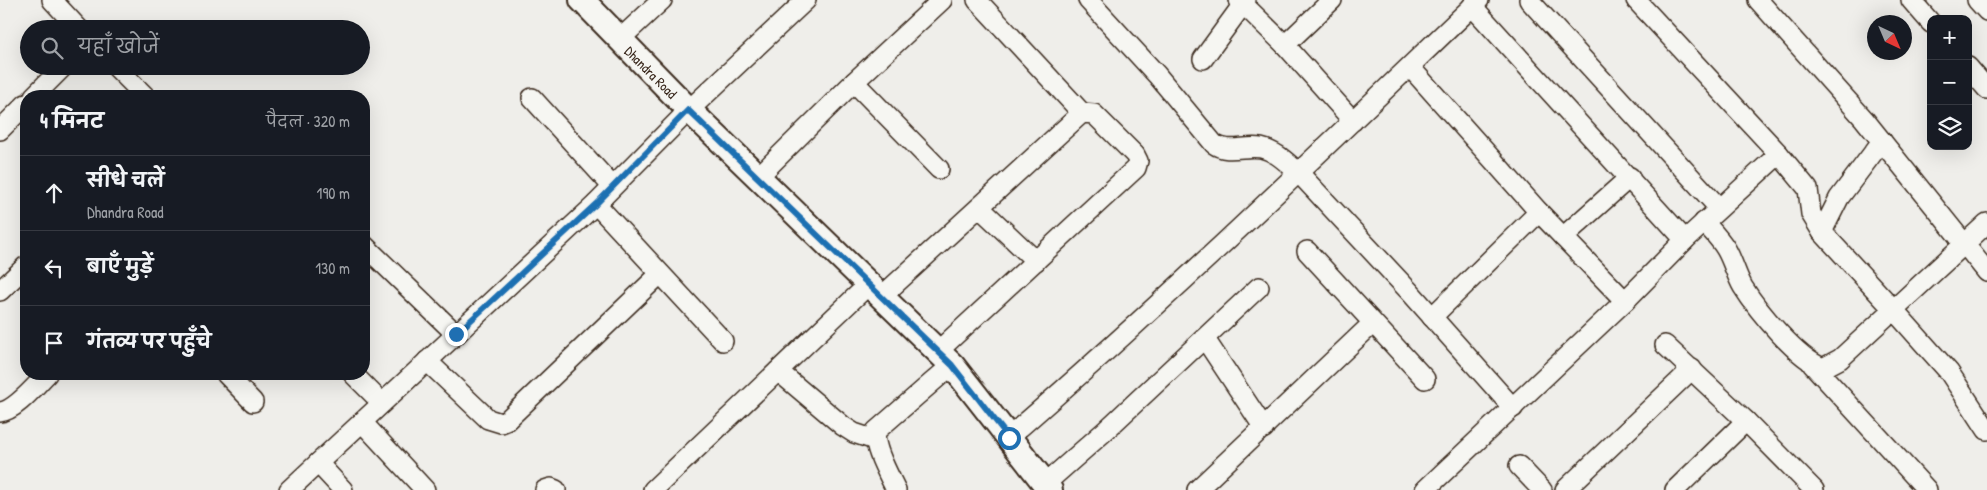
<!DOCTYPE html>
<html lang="hi">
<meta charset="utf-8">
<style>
body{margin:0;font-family:"Patrick Hand","Playpen Sans Deva",sans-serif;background:#20242c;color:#f1f3f6}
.controls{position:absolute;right:15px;top:15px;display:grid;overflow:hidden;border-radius:10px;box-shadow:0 5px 20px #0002}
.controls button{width:45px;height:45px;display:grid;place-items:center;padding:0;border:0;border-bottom:1px solid #363941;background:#171b24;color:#f1f3f6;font:25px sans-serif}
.compass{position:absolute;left:1867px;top:15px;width:45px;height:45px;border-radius:50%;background:#171b24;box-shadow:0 5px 20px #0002;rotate:136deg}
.stop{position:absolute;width:15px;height:15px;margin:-11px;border:4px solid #1f6fb2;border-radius:50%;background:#fff}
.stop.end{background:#1f6fb2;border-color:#fff;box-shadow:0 1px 5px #0008}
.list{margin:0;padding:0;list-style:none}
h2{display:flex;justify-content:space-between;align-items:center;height:65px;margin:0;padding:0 20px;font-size:21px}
h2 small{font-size:16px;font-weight:400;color:#9ea1a6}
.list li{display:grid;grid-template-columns:32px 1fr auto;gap:15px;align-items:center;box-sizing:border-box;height:75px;padding:0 20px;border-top:1px solid #363941}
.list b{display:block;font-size:19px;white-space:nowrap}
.list p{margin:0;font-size:16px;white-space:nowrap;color:#9ea1a6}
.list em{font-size:16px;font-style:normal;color:#9ea1a6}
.icon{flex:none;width:28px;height:28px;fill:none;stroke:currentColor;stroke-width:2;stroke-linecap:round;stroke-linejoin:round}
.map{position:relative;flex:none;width:1987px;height:490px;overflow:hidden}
.search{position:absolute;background:#171b24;box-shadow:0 5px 20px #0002;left:20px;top:20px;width:350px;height:55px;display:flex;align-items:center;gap:12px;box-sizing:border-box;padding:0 18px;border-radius:28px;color:#9ea1a6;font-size:19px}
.panel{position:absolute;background:#171b24;box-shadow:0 5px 20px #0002;left:20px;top:90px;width:350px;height:290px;border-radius:20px}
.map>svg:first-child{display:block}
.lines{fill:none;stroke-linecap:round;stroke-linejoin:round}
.minor-casing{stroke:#3b2a1e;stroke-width:22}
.tertiary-casing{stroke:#3b2a1e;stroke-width:28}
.minor{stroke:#f6f6f2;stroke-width:19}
.tertiary{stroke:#f6f6f2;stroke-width:24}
.route{stroke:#1f6fb2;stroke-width:6}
.labels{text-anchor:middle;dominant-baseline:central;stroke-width:4;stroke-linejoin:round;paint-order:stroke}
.street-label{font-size:14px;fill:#3b2a1e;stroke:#f6f6f2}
</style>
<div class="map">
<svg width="1987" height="490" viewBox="0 0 1987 490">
<rect width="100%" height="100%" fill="#efeeea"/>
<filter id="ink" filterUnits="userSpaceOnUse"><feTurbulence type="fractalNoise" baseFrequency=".02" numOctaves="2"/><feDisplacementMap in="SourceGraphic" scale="10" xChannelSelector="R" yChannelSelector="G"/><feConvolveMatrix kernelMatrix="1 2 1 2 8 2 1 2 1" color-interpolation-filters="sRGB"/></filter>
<g filter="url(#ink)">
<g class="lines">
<g class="minor-casing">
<g id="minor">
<polyline points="52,0 79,29"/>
<polyline points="977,0 1082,113"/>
<path d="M1088,0l69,75 57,69c14,10 31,1 47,4 15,3 26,15 37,24l112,120 103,116"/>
<polyline points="1239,0 1285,45 1353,121"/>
<polyline points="1529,0 1719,208"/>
<polyline points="1636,0 1779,154"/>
<polyline points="1758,0 1864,119 1987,272"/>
<polyline points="1911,0 1931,23"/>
<polyline points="1977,0 1987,11"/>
<polyline points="1472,6 1685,240"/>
<polyline points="619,40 662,0"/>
<polyline points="1285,45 1332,0"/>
<polyline points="1203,59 1246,0"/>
<polyline points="115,66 145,96"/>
<polyline points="1410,67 1539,212 1625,301"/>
<polyline points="1968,67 1987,89"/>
<polyline points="854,82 939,169"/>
<polyline points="34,96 64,66"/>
<polyline points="532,98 612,186"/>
<polyline points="0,130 26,104"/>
<polyline points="758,177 854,82 942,0"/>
<polyline points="596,204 723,341"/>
<polyline points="980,208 1036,261"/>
<path d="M1704,222c8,9 16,17 22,27 7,12 10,26 17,38 15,24 54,71 80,81l17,-9 147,-136"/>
<polyline points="1822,232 1839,198 1882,141"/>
<polyline points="1563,237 1630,177"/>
<polyline points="364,245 456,334"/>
<polyline points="1307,251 1425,379"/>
<polyline points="0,291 26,266"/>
<polyline points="881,297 1082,113 1094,114 1135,155 1138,161 1136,168 937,352"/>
<polyline points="1432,317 1539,212"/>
<polyline points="1205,339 1264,428"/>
<polyline points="1665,345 1746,421 1675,490"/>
<polyline points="427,361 488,419 501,423 506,421 660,274"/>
<polyline points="1812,364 1927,490"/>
<polyline points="778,371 843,426 854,433 875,440"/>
<polyline points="226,374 253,402"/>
<polyline points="353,374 382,403"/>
<path d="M0,412c15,-1 36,-27 47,-38"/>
<polyline points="1746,421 1814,490"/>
<polyline points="362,422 425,490"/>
<path d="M1009,437c161,-139 315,-289 470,-437"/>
<polyline points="318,463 343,490"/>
<polyline points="1519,466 1542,490"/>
<polyline points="1046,483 1105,431 1259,287"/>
<polyline points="289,490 596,204 689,110 806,0"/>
<polyline points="545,490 551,488 556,490"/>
<polyline points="653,490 868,285"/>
<path d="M896,490c-7,-15 -24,-44 -20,-59l76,-66"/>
<polyline points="1197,490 1373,323"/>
<polyline points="1425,490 1625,301 1685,240 1779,154 1808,189 1811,214 1822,232 1893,309 1949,372 1987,430"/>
<polyline points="1565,490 1692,369"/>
</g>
</g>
<g class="tertiary-casing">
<polyline id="tertiary" points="582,0 689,110 952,365 1050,490"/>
</g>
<use href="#minor" class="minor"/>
<use href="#tertiary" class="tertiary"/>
</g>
</g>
<g class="lines" filter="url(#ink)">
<polyline class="route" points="456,334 596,204 688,110 952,365 1009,438"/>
</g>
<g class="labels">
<g class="street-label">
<text transform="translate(651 72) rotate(45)">Dhandra Road</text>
</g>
</g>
</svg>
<div class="controls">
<button>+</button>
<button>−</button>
<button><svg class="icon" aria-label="layers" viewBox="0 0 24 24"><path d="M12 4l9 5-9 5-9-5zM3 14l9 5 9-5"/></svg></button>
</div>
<svg class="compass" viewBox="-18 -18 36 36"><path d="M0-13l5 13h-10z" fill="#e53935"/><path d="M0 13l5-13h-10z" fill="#9ea1a6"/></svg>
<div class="stop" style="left:1009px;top:438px"></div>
<div class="stop end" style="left:456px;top:334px"></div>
<div class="search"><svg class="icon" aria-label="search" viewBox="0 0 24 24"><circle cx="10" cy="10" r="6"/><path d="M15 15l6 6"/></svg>यहाँ खोजें</div>
<section class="panel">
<h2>4 मिनट<small>पैदल · 320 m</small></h2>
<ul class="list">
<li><svg class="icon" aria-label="ahead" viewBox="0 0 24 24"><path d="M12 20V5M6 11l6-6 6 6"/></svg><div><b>सीधे चलें</b><p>Dhandra Road</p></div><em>190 m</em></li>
<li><svg class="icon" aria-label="left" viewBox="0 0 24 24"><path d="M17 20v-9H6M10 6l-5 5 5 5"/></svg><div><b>बाएँ मुड़ें</b></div><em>130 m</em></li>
<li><svg class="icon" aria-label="arrive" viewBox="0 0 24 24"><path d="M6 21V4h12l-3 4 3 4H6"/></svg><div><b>गंतव्य पर पहुँचे</b></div></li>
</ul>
</section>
</div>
